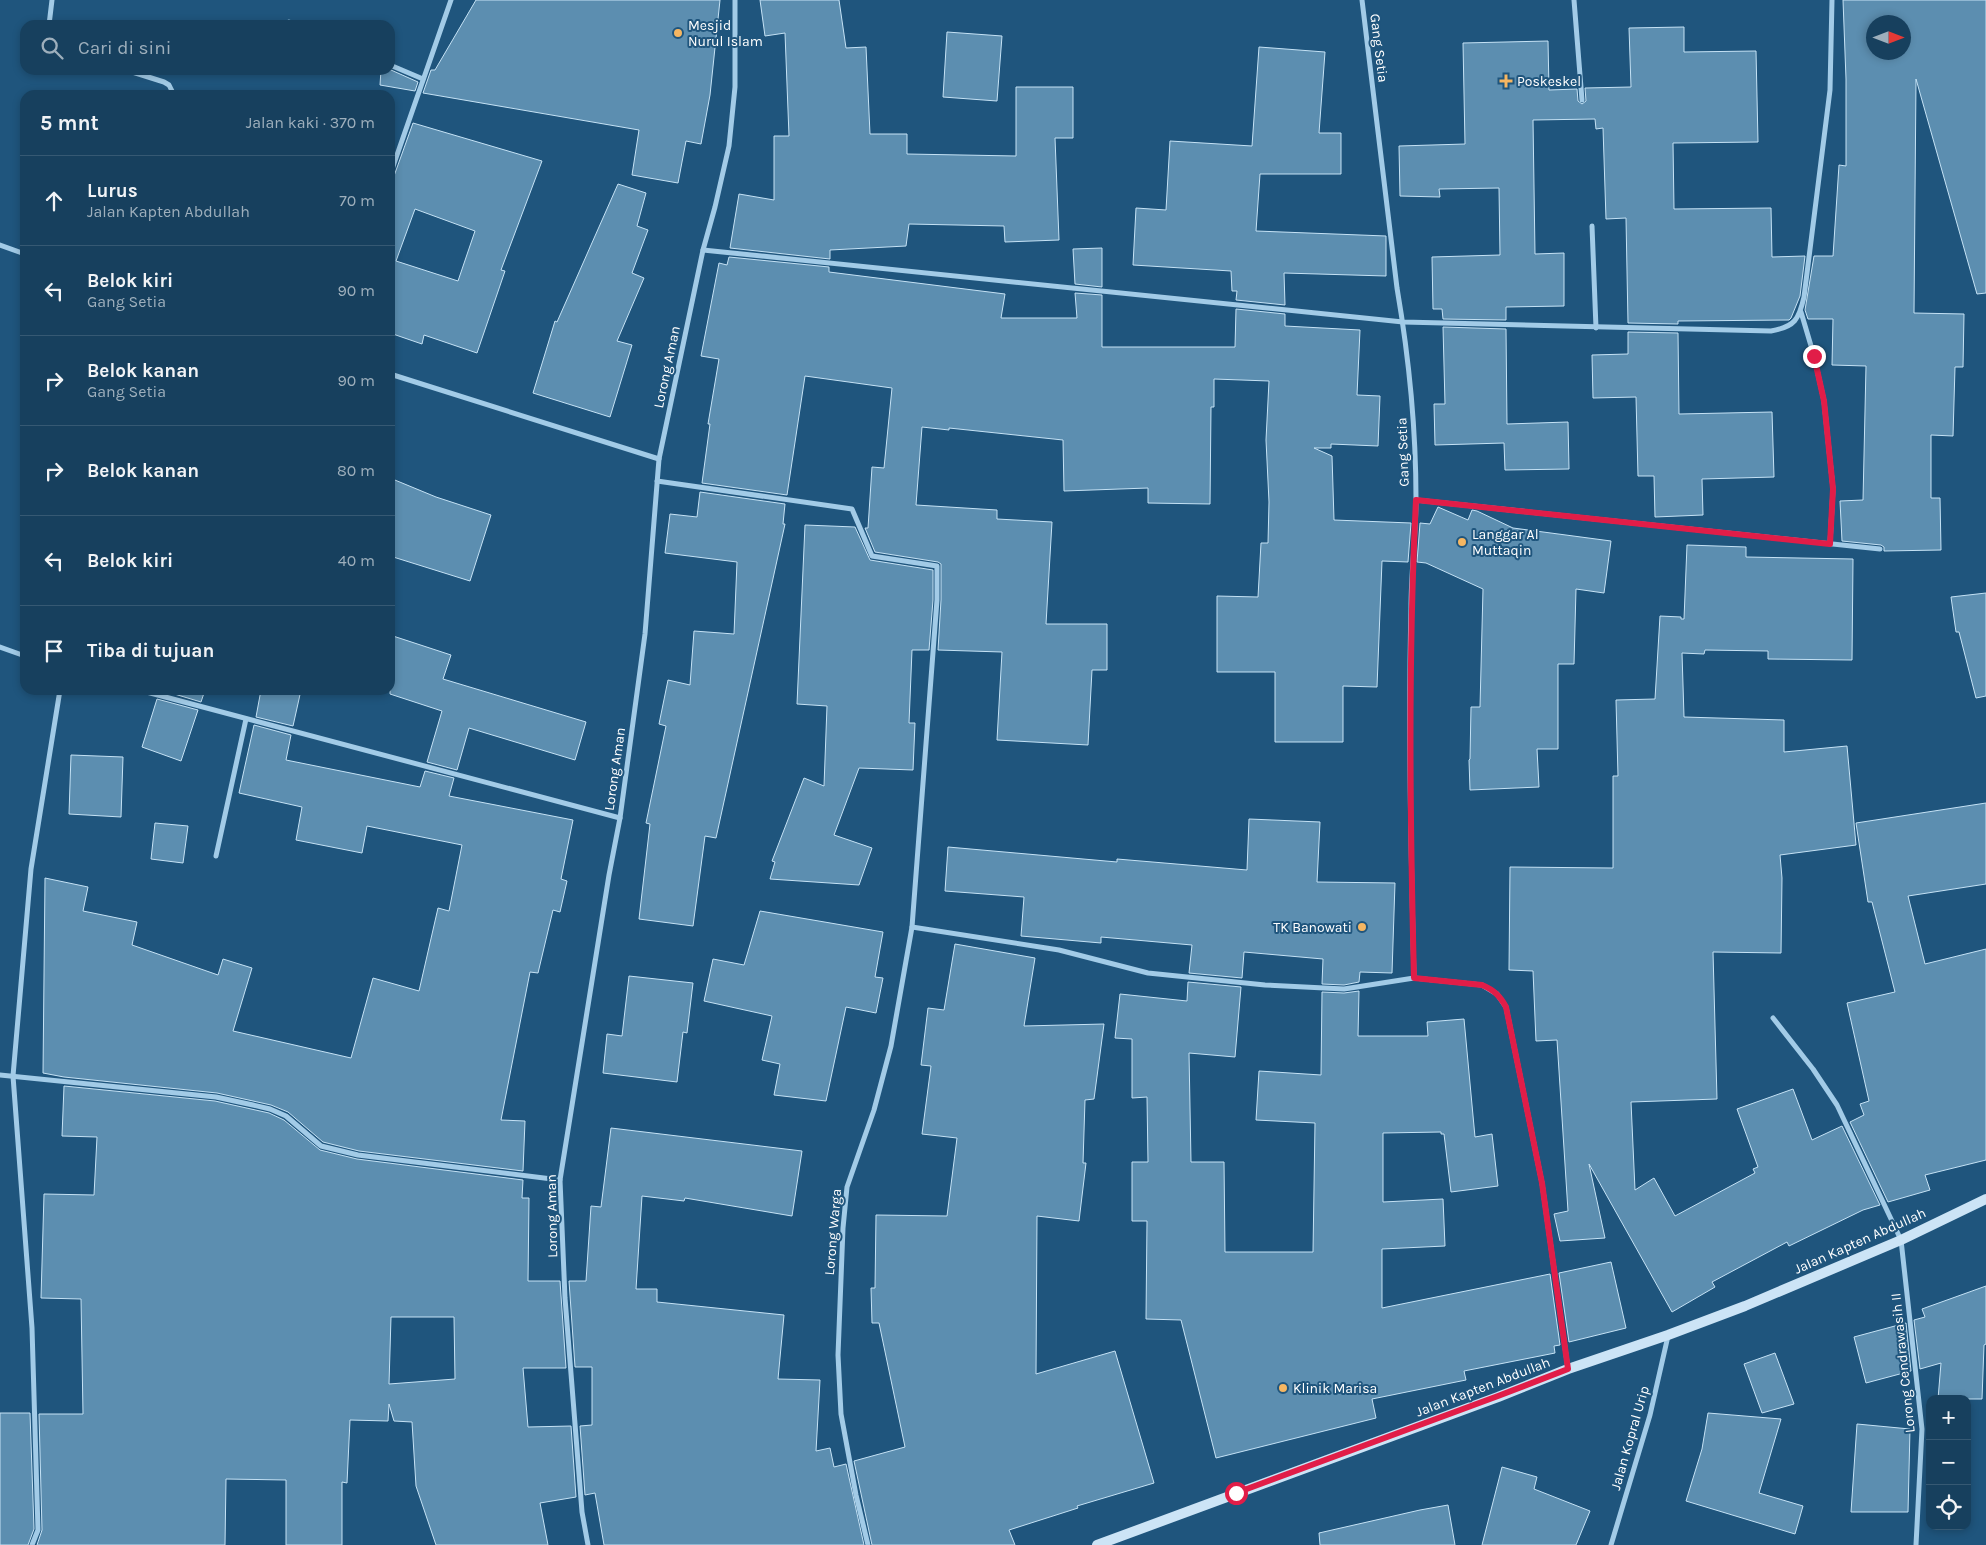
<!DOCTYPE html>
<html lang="id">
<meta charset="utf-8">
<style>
body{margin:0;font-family:Karla,sans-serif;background:#244b67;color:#f1f3f6}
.controls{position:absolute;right:15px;bottom:15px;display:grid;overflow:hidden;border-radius:10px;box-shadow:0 2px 8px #0003}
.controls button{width:45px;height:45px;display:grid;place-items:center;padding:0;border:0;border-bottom:1px solid #365973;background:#17405e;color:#f1f3f6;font:25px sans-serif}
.compass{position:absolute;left:1866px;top:15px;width:45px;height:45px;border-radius:50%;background:#17405e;box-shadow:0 2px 8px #0003;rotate:90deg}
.stop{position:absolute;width:15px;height:15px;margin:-11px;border:4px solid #e11d48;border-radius:50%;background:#fff}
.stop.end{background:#e11d48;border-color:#fff;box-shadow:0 1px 5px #0008}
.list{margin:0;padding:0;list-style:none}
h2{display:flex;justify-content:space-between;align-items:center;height:65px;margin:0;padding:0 20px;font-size:21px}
h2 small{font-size:16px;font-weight:400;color:#9eafbc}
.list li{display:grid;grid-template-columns:32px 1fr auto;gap:15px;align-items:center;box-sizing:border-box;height:90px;padding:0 20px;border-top:1px solid #365973}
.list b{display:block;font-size:19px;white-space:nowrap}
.list p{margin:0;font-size:16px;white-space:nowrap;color:#9eafbc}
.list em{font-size:16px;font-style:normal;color:#9eafbc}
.icon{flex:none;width:28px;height:28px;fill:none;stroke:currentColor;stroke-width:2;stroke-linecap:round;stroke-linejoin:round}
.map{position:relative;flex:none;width:1986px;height:1545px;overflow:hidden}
.search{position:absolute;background:#17405e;box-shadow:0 2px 8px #0003;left:20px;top:20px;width:375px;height:55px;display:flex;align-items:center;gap:12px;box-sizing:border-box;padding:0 18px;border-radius:15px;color:#9eafbc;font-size:19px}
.panel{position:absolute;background:#17405e;box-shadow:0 2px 8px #0003;left:20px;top:90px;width:375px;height:605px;border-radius:15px}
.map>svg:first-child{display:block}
.building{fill:#5c8eb0;stroke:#c5e2f5;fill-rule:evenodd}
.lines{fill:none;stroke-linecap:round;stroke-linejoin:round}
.street{stroke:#a2cbe7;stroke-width:5}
.secondary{stroke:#cce4f6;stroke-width:10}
.route{stroke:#e11d48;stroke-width:6}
.poi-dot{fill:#f5b662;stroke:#1f557d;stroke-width:2}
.labels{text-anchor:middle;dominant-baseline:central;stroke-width:4;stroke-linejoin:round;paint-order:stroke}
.poi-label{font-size:14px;fill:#fff;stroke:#1f557d;text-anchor:start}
.street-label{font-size:14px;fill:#fff;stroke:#1f557d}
</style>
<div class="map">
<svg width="1986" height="1545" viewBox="0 0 1986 1545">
<rect width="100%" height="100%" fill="#1f557d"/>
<g class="building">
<polygon points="476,0 720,0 710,95 701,144 686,141 678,183 632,175 639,130 423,93 431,70 435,70"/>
<polygon points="760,0 839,0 846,48 866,47 870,134 907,134 907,154 1016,156 1016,87 1073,87 1073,138 1055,138 1059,240 1005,242 1004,226 909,224 906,246 830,250 830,259 730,248 739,194 774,200 774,136 789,136 785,33 765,36"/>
<path d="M1843,0h143v293l-9,1 -61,-215 -2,234 50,1 -1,53h-8l-2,69 -22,-1v63h9l1,52 -57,1v-4l-3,-2 -39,-4 -2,-40 23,-1 3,-134 -34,-1 1,-46h-25l-3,-9 9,-54h19l6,-91 7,1v-87zM1874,22h30v30h-30z"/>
<polygon points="1684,27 1684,52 1756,51 1758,142 1673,143 1674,209 1771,208 1772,257 1805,256 1800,296 1791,318 1789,320 1678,321 1678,324 1628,323 1626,218 1606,219 1603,128 1596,129 1595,119 1533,120 1535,254 1564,253 1564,306 1506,307 1506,320 1443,319 1442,309 1433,309 1432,257 1500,255 1499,188 1439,189 1440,197 1400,196 1399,146 1465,144 1463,43 1548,41 1549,90 1577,89 1578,101 1582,104 1586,101 1585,88 1631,87 1629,28"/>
<polygon points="947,32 1002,36 997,101 943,97"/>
<polygon points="1259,47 1325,52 1319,133 1341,133 1341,174 1260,174 1256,231 1386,236 1386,276 1284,273 1285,305 1236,300 1237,291 1232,291 1231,271 1133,265 1136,208 1166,210 1170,141 1252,146"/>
<polygon points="381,70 391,70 418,82 415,91 380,85"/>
<path d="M413,123l129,38 -41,109 4,1 -28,82 -53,-18 -2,9 -32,-11v-151l4,-6zM415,209l60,22 -17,50 -62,-20z"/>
<polygon points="618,184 646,193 637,226 648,230 632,273 644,278 617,341 632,345 610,417 533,393 555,321 557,322"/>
<polygon points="1102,248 1102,287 1075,284 1073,249"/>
<polygon points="729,257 829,267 829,272 1005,294 1001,318 1077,318 1075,293 1102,295 1102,347 1235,347 1236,309 1285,314 1285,326 1360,330 1357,395 1380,396 1378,446 1331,444 1331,448 1314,448 1332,456 1334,520 1411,523 1408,562 1382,561 1377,687 1343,686 1343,742 1275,742 1275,672 1217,672 1217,596 1258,597 1261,543 1268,543 1269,502 1266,440 1269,381 1214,379 1214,407 1211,407 1210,504 1148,503 1148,488 1064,491 1063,440 949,428 949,430 922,427 916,505 997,510 997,519 1052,522 1046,624 1107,624 1107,670 1092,670 1088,745 997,740 1002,652 938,650 941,600 941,564 938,562 875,552 865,528 868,528 872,467 884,468 892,388 805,376 787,495 702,483 710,424 708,424 719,359 701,356 719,263 727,265"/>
<polygon points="1443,327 1506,329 1507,424 1568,422 1569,469 1505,470 1504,443 1435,445 1434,404 1445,404"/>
<polygon points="1628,332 1678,333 1679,414 1772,412 1774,477 1702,479 1703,515 1655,517 1654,476 1638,476 1636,397 1593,398 1592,355 1628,354"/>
<polygon points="390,478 436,497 491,515 470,581 390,556"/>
<polygon points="700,492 785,504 783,524 785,524 716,838 705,836 693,926 639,919 650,824 646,823 666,726 659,724 668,680 690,685 694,631 734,634 737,562 665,553 670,514 697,517"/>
<polygon points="1438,507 1468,520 1472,510 1477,511 1513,528 1611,541 1604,593 1576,589 1574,664 1558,664 1558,749 1537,749 1539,787 1470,790 1469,760 1470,759 1471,707 1480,707 1483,589 1426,563 1417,562 1420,523 1430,524"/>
<polygon points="805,525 855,527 870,560 933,570 933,600 929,650 912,650 909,723 915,723 913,770 859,768 834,835 872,848 859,885 770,879 775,862 772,861 804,778 824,786 827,706 797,704"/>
<polygon points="1687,545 1746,547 1746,557 1853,559 1852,660 1768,659 1768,651 1705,650 1704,654 1682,653 1684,717 1784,720 1784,752 1847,746 1856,845 1780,855 1782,878 1781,953 1713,952 1717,1099 1631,1102 1635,1190 1654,1178 1675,1216 1755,1173 1753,1169 1758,1167 1737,1109 1793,1089 1812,1140 1842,1126 1880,1205 1863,1210 1789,1246 1787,1242 1712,1282 1715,1287 1672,1312 1589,1164 1605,1238 1560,1241 1554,1214 1568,1211 1557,1040 1536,1041 1533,971 1509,970 1510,867 1613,868 1613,776 1618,776 1616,700 1655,699 1660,616 1681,617 1681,619 1684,619"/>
<polygon points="1986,593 1986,696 1976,698 1959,632 1956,632 1951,597"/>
<polygon points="390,635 451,655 443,679 586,722 575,760 469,728 457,770 427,762 442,711 390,694"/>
<polygon points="161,690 205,690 201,702"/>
<polygon points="261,690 301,690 293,726 256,717"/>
<polygon points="157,699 198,710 181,761 142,747"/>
<polygon points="254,725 291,735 286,760 420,787 425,771 454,778 449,796 573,820 561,879 567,881 560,912 553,910 538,973 530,972 501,1120 525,1121 523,1171 359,1151 323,1142 288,1112 271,1105 217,1093 64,1077 43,1073 45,878 88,887 83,911 137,922 132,945 218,975 223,959 252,968 233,1031 351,1058 373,978 419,991 438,908 449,911 462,845 367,826 362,853 296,840 302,807 239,793"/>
<polygon points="71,755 123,757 121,817 69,814"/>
<polygon points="1986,803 1986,884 1908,896 1925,964 1986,949 1986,1160 1925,1175 1930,1190 1888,1202 1850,1122 1864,1115 1860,1104 1869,1101 1847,1003 1895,992 1872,902 1868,902 1856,823"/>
<polygon points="1249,819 1320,822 1317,882 1395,883 1392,973 1360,972 1359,982 1344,985 1322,984 1323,959 1244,952 1242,978 1189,973 1192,945 1101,937 1101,943 1021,936 1024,897 945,891 948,847 1117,862 1117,859 1247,870"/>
<polygon points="155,823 188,826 183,863 151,859"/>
<polygon points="760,911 883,932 875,977 883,978 876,1013 846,1007 826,1101 774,1095 780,1064 762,1060 772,1016 704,1001 713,959 744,965"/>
<polygon points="955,944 1035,958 1024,1026 1104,1024 1094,1099 1085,1100 1083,1163 1086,1163 1079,1221 1037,1216 1036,1374 1115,1351 1154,1483 1077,1506 1078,1508 1009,1530 1015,1545 872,1545 854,1461 905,1447 879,1323 872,1323 871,1288 875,1288 876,1215 947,1216 957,1138 922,1134 931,1066 921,1065 928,1008 944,1010"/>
<polygon points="629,976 693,983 687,1033 683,1032 677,1082 603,1073 607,1034 622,1036"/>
<polygon points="1188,982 1241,987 1235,1057 1189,1053 1191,1162 1224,1162 1225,1252 1313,1252 1315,1123 1256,1120 1259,1071 1321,1075 1322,992 1344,993 1359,991 1358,1036 1428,1036 1427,1022 1464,1019 1475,1137 1492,1134 1498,1186 1451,1192 1444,1134 1441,1134 1441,1132 1383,1133 1383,1202 1443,1199 1445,1246 1382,1249 1382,1308 1550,1274 1560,1345 1554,1346 1555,1353 1464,1371 1466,1380 1372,1399 1376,1418 1216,1458 1181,1320 1146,1319 1147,1221 1132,1221 1132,1162 1148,1162 1147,1097 1132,1098 1132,1039 1115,1038 1120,994 1187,1001"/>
<path d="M64,1086l151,15 54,12 15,7 36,30 37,9 166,21 -1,18h7l-1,83h32l6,87h-43l5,59 43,-1 5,71 -36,6 8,42h-112l-20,-59 -4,-64 -18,-1 -5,-17 -1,17 -38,-1 -3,63 -5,-1v63h-56v-65l-60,-1 -1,66h-188l5,-15 -3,-116h44l-2,-115 -40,-1 3,-104 50,1 3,-58 -35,-1zM391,1317h63l1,62 -66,5z"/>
<polygon points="611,1128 802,1151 792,1216 685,1198 684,1201 642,1196 636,1289 657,1289 657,1302 784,1315 778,1379 820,1380 816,1451 830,1448 834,1467 846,1464 864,1545 604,1545 595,1493 585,1495 580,1426 592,1425 592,1367 575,1367 569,1281 586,1281 591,1206 601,1207"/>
<polygon points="1611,1262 1626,1328 1569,1342 1559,1273"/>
<polygon points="1986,1286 1986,1344 1984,1345 1982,1399 1938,1399 1941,1363 1920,1369 1914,1320 1925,1317 1922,1309"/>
<polygon points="1906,1323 1911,1371 1866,1383 1854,1337"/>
<polygon points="1775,1353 1794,1404 1762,1413 1744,1364"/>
<polygon points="0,1413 30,1413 34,1529 28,1545 0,1545"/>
<polygon points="1708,1413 1781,1419 1759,1493 1803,1506 1795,1534 1686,1501 1702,1449"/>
<polygon points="1857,1424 1910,1429 1908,1512 1851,1512"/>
<polygon points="1502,1467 1537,1477 1534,1489 1590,1511 1576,1545 1482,1545"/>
<polygon points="1448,1505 1455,1545 1320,1545 1319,1533 1420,1510"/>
</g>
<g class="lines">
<g class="street">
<path d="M1362,0l35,288c12,70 19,140 19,211 0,36 -5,72 -5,109 -3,123 0,246 3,370l68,7 15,9 9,13 36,176 26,186"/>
<polyline points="1574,0 1582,100"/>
<polyline points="289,22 297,25"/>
<polyline points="49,25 52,0"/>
<polyline points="390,65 423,79"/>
<polyline points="126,70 164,82 169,85 174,95"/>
<polyline points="390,175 451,0"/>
<polyline points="1592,226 1596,328"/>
<polyline points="0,245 25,254"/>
<path d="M703,250l700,72 368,9c24,-4 28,-12 33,-34l26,-207 2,-90"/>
<polyline points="1801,312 1814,356 1824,401 1833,489 1830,544"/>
<polyline points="390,374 659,459"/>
<polyline points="657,481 852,509 872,556 937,566 937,600 912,927 891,1046 874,1110 847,1187 843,1228 838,1355 841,1414 856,1495 868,1545"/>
<polyline points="1416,500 1880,549"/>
<polyline points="0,647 25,656"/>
<polyline points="139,690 620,818"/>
<polyline points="216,856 246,719"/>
<polyline points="912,927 1059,950 1148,973 1265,985 1344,989 1414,978"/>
<polyline points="1773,1018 1813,1069 1837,1105 1901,1240 1922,1429 1916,1545"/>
<polyline points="0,1075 216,1097 253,1105 270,1109 286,1116 321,1146 358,1155 560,1180"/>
<polyline points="32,1545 38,1530 32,1328 13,1076 31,869 60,690"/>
<polyline points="588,1545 582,1512 565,1298 560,1180 609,875 620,818 645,634 659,459 703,250 715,207 729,146 735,87 735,0"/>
<polyline points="1611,1545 1650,1415 1668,1336"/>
</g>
<polyline class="secondary" points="1097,1545 1498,1397 1568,1369 1668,1335 1745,1306 1901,1240 1986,1199"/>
</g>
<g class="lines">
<path class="route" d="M1236,1493l262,-97 70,-27 -26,-186 -36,-176c-6,-11 -12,-17 -24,-22l-68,-7c-4,-160 -6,-318 2,-478l414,44 3,-55 -9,-88 -10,-45"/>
</g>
<g class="poi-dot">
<circle cx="678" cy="33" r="5"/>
<path d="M1503.5 73.5h5v5h5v5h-5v5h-5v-5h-5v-5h5z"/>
<circle cx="1462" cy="542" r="5"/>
<circle cx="1362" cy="927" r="5"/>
<circle cx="1283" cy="1388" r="5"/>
</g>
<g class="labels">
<g class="poi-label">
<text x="688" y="25">Mesjid<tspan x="688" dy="16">Nurul Islam</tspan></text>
<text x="1517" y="81">Poskeskel</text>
<text x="1472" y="534">Langgar Al<tspan x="1472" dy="16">Muttaqin</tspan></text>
<text x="1352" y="927" text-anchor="end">TK Banowati</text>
<text x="1293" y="1388">Klinik Marisa</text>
</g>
<g class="street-label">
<text transform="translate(1379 48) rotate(83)">Gang Setia</text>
<text transform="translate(667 367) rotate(-78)">Lorong Aman</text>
<text transform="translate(1403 452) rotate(-92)">Gang Setia</text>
<text transform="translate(615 769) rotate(-82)">Lorong Aman</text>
<text transform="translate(552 1216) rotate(-91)">Lorong Aman</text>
<text transform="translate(833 1232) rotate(-85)">Lorong Warga</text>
<text transform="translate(1860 1241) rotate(-24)">Jalan Kapten Abdullah</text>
<text transform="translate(1903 1363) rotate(-96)">Lorong Cendrawasih II</text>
<text transform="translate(1483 1387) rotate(-21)">Jalan Kapten Abdullah</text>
<text transform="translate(1630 1438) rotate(-74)">Jalan Kopral Urip</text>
</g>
</g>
</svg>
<div class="controls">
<button>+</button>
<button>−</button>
<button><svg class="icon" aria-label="locate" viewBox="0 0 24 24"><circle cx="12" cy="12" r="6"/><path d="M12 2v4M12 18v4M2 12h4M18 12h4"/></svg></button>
</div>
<svg class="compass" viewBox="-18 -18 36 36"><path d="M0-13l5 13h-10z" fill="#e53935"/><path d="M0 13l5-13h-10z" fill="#9eafbc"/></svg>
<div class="stop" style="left:1236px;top:1493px"></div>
<div class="stop end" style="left:1814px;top:356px"></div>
<div class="search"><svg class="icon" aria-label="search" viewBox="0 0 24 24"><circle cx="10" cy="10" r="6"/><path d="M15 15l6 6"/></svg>Cari di sini</div>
<section class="panel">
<h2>5 mnt<small>Jalan kaki · 370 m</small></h2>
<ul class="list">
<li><svg class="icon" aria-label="ahead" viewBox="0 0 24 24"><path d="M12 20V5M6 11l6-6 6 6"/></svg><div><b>Lurus</b><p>Jalan Kapten Abdullah</p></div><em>70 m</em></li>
<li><svg class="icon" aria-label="left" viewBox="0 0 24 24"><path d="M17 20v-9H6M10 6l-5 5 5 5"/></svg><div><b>Belok kiri</b><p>Gang Setia</p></div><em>90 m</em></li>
<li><svg class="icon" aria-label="right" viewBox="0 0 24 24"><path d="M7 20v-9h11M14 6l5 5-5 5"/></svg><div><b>Belok kanan</b><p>Gang Setia</p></div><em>90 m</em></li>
<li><svg class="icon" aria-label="right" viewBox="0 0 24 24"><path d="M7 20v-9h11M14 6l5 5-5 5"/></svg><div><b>Belok kanan</b></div><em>80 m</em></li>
<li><svg class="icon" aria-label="left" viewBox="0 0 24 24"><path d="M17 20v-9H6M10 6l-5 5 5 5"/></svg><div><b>Belok kiri</b></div><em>40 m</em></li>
<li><svg class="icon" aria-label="arrive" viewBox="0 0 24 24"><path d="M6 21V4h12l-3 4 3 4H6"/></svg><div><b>Tiba di tujuan</b></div></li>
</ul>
</section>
</div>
